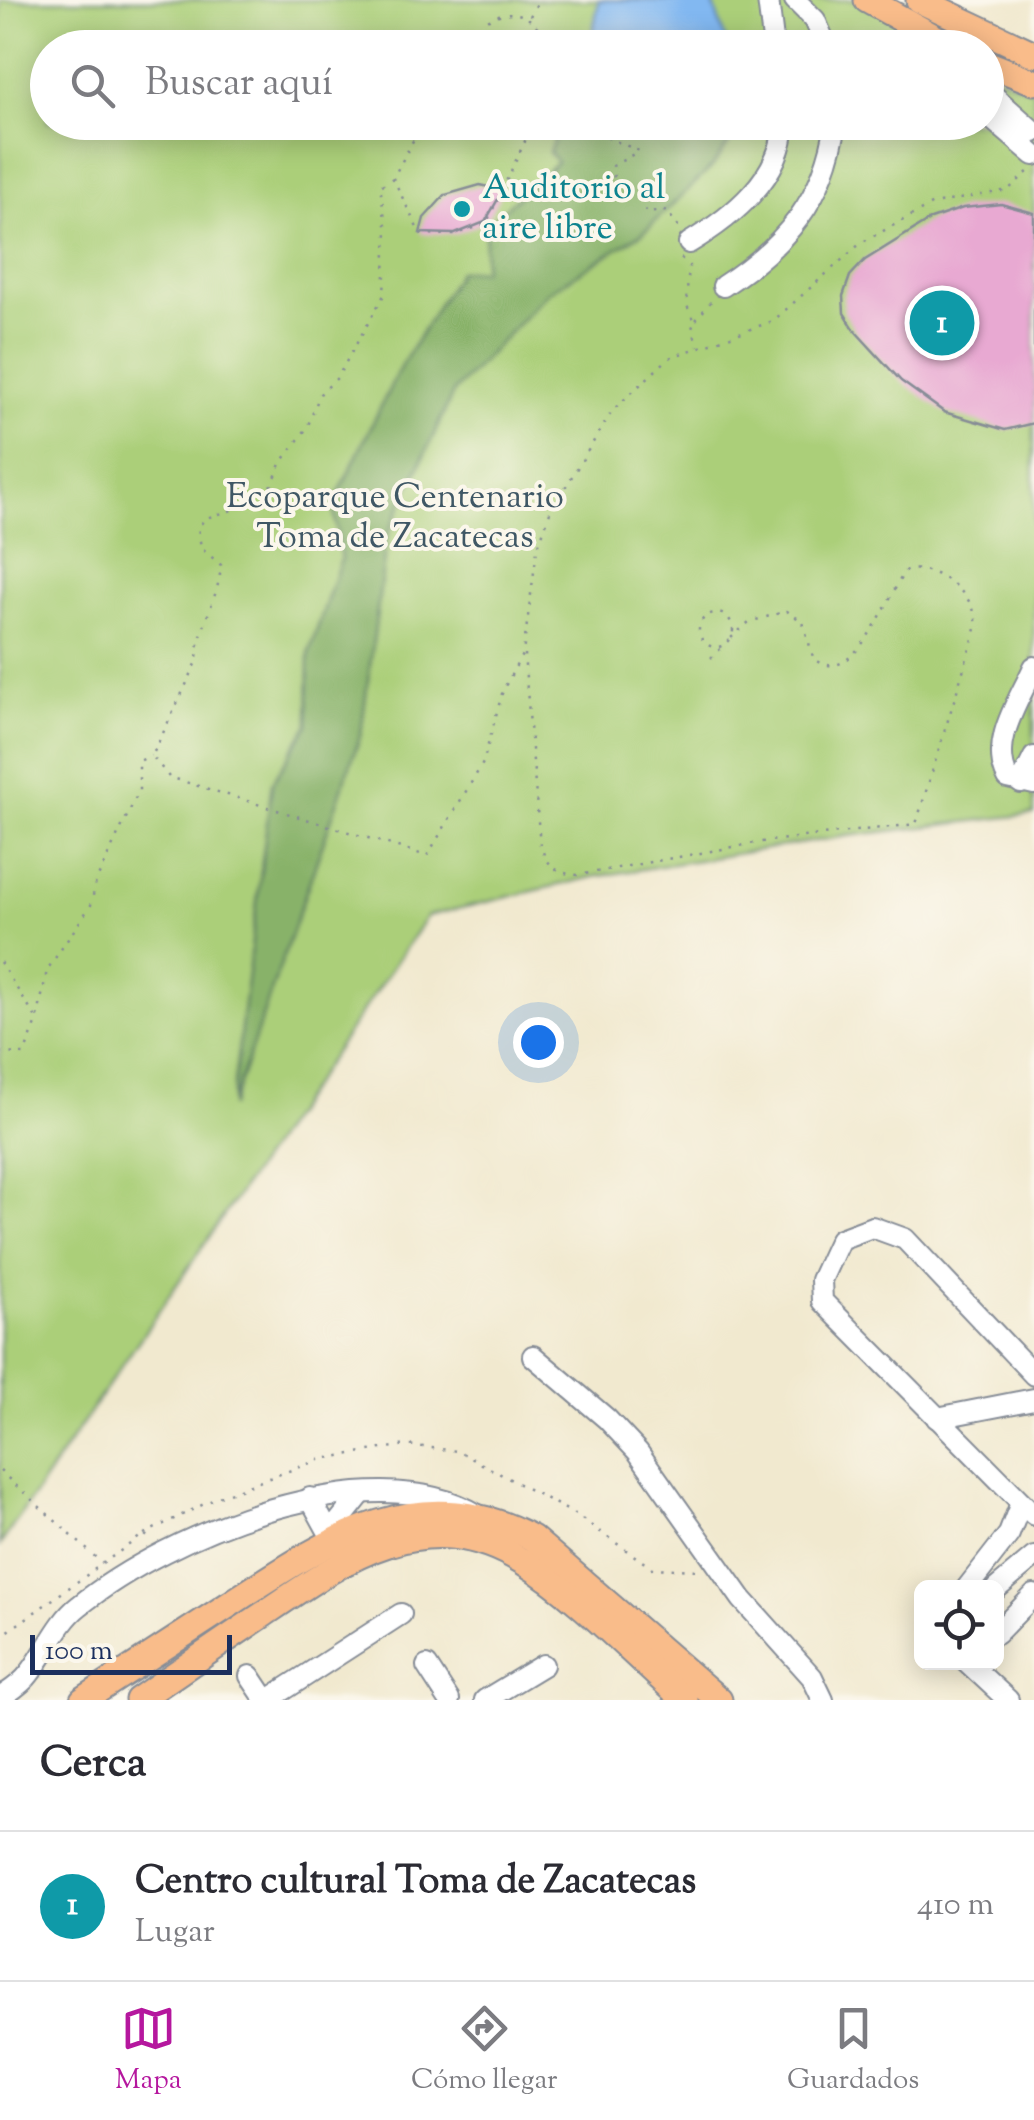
<!DOCTYPE html>
<html lang="es">
<meta charset="utf-8">
<style>
body{margin:0;font-family:"Sorts Mill Goudy",serif;background:#f7f7f7;color:#2b2b33}
.controls{position:absolute;right:30px;bottom:30px;display:grid;overflow:hidden;border-radius:15px;box-shadow:0 5px 25px #0003}
.controls button{width:90px;height:90px;display:grid;place-items:center;padding:0;border:0;border-bottom:2px solid #e1e1e2;background:#fff;color:#2b2b33;font:50px sans-serif}
.scale{position:absolute;left:30px;bottom:25px;width:202px;box-sizing:border-box;padding-left:10px;border:5px solid #1b2f5e;border-top:0;font-size:28px;line-height:35px;white-space:nowrap;color:#1b2f5e;-webkit-text-stroke:8px #fbf7ec;paint-order:stroke}
.you{position:absolute;left:538px;top:1042px;width:35px;height:35px;margin:-25px;border:8px solid #fff;border-radius:50%;background:#1a73e8;box-shadow:0 0 0 15px #1a73e833}
.badge{display:grid;place-items:center;width:65px;height:65px;border-radius:50%;background:#b5179e;color:#fff;font-size:32px;font-weight:700}
.pin{position:absolute;translate:-50% -50%;border:5px solid #fff;box-shadow:0 2px 10px #0006}
.list{margin:0;padding:0;list-style:none}
h2{display:flex;justify-content:space-between;align-items:center;height:130px;margin:0;padding:0 40px;font-size:42px}
h2 small{font-size:32px;font-weight:400;color:#7c7c81}
.list li{display:grid;grid-template-columns:65px 1fr auto;gap:30px;align-items:center;box-sizing:border-box;height:150px;padding:0 40px;border-top:2px solid #e1e1e2}
.list b{display:block;font-size:38px;white-space:nowrap}
.list p{margin:0;font-size:32px;white-space:nowrap;color:#7c7c81}
.list em{font-size:32px;font-style:normal;color:#7c7c81}
.icon{flex:none;width:55px;height:55px;fill:none;stroke:currentColor;stroke-width:2;stroke-linecap:round;stroke-linejoin:round}
.map{position:relative;flex:none;width:1034px;height:1700px;overflow:hidden}
.search{position:absolute;background:#fff;box-shadow:0 5px 25px #0003;left:30px;right:30px;top:30px;height:110px;display:flex;align-items:center;gap:25px;box-sizing:border-box;padding:0 35px;border-radius:55px;color:#7c7c81;font-size:38px}
.sheet{height:280px;background:#fff}
nav{display:flex;justify-content:space-around;align-items:center;box-sizing:border-box;height:140px;border-top:2px solid #e1e1e2;background:#fff;font-size:28px;color:#7c7c81}
nav a{display:grid;justify-items:center;gap:5px}
nav .on{color:#b5179e}
.map>svg:first-child{display:block}
.green{fill:#abcf79;stroke:#637f6c;stroke-width:2.5}
.forest{fill:#88b269;stroke:#527064;stroke-width:2.5}
.water{fill:#82b8f1;stroke:#4e74a8;stroke-width:2.5}
.building{fill:#e8a9d2}
.lines{fill:none;stroke-linecap:round;stroke-linejoin:round}
.minor-casing{stroke:#868c96;stroke-width:24}
.major-casing{stroke:#868c96;stroke-width:29}
.path{stroke:#868c96;stroke-width:2.5;stroke-dasharray:2.5 8;stroke-linecap:butt}
.minor{stroke:#fff;stroke-width:20}
.major{stroke:#f9bc8a;stroke-width:25}
.culture-dot{fill:#0f9aa8;stroke:#fbf7ec;stroke-width:4}
.labels{text-anchor:middle;dominant-baseline:central;stroke-width:8;stroke-linejoin:round;paint-order:stroke}
.culture-label{font-size:35px;fill:#0d838f;stroke:#fbf7ec;text-anchor:start}
.park-label{font-size:35px;fill:#3f5765;stroke:#fbf7ec}
</style>
<div class="map">
<svg width="1034" height="1700" viewBox="0 0 1034 1700">
<rect width="100%" height="100%" fill="#fbf7ec"/>
<filter id="ink" filterUnits="userSpaceOnUse"><feTurbulence type="fractalNoise" baseFrequency=".01" numOctaves="2"/><feDisplacementMap in="SourceGraphic" scale="20" xChannelSelector="R" yChannelSelector="G"/><feConvolveMatrix kernelMatrix="1 2 1 2 8 2 1 2 1" color-interpolation-filters="sRGB"/></filter>
<filter id="wash" filterUnits="userSpaceOnUse"><feTurbulence type="fractalNoise" baseFrequency=".0048" numOctaves="4" result="noise"/><feDisplacementMap in="SourceGraphic" scale="40" xChannelSelector="R" yChannelSelector="G"/><feGaussianBlur stdDeviation="2.25" result="paint"/><feColorMatrix in="noise" values="0 0 0 0 0 0 0 0 0 0 0 0 0 0 0 0 0 1.4 0 .05"/><feComposite in="paint" operator="in"/></filter>
<g filter="url(#wash)">
<rect width="100%" height="100%" fill="#f1e9cf"/>
<polygon class="green" points="0,0 917,0 915,14 933,47 48,48 48,122 986,122 987,71 1034,91 1034,814 847,836 593,877 427,916 0,1545"/>
<polygon class="forest" points="561,122 737,122 739,129 712,167 644,232 548,292 454,391 387,536 361,734 231,1107 272,783 308,725 309,653 341,559 333,505 397,373 459,271 483,270 486,225 557,162 549,152"/>
<polygon class="water" points="599,0 712,0 728,47 590,47"/>
<g id="blocks">
<g class="building">
<polygon points="480,185 503,190 485,222 455,234 420,233 424,218 445,195"/>
<polygon points="1001,204 1034,213 1034,423 1005,430 944,412 901,381 856,332 844,313 843,296 850,276 865,260 931,219 963,208"/>
</g>
</g>
</g>
<g filter="url(#ink)">
<use href="#blocks" fill-opacity="0" stroke="#868c96" stroke-width="2.5"/>
<g class="lines">
<g class="minor-casing">
<g id="minor">
<polyline points="768,0 774,48"/>
<polyline points="795,0 815,20 827,48"/>
<polyline points="986,89 1034,132"/>
<polyline points="986,114 1034,155"/>
<path d="M689,243c43,-26 93,-65 95,-121"/>
<path d="M723,286c63,-41 102,-87 113,-164"/>
<path d="M1034,667c-15,34 -45,76 -26,111l26,6"/>
<polyline points="1021,783 1034,757"/>
<polyline points="533,1356 607,1419 638,1452 742,1599 812,1677 823,1700"/>
<polyline points="1034,1375 905,1239 872,1227 840,1239 821,1280 822,1301 1034,1515"/>
<polyline points="937,1418 1034,1399"/>
<polyline points="310,1498 333,1540"/>
<polyline points="332,1530 361,1494"/>
<polyline points="967,1588 1009,1534 1021,1503"/>
<polyline points="996,1589 1034,1557"/>
<polyline points="996,1634 1034,1595"/>
<polyline points="967,1662 1008,1700"/>
<polyline points="427,1666 449,1700"/>
<polyline points="250,1676 266,1700"/>
<path d="M0,1698c10,-7 22,-14 29,-24 17,-21 29,-52 50,-68 90,-73 291,-155 399,-91"/>
<polyline points="268,1700 401,1614"/>
<polyline points="485,1700 543,1665"/>
</g>
</g>
<g class="major-casing">
<g id="major">
<polyline points="867,0 954,48"/>
<polyline points="919,0 1034,54"/>
<polyline points="986,63 1034,82"/>
<path d="M83,1700c49,-32 98,-64 147,-96 95,-62 188,-128 302,-66l187,162"/>
<path d="M138,1700c42,-29 84,-58 126,-86 80,-55 162,-113 258,-53 57,35 112,95 163,139"/>
</g>
</g>
<g class="path">
<polyline points="530,16 539,0"/>
<polyline points="411,48 439,38 439,48"/>
<path d="M475,48l11,-27c27,-17 54,-5 60,27"/>
<polyline points="423,122 393,178 420,234 454,235 486,224 534,122"/>
<polyline points="597,122 599,134 639,151 613,166 614,179 645,197 646,213 667,211 679,228"/>
<path d="M393,178l-13,8 7,45 -3,64 -47,83 -17,16 -13,34 -25,34 -17,38 -59,18 -8,9 3,21 20,17c-2,34 -24,64 -24,97l-45,94 17,21 258,79 56,-93 20,-73 20,-37 14,-103 13,-38 63,-102 56,-52 104,-37 88,-78 72,-39 75,-14 22,-20"/>
<polyline points="681,258 689,266 686,304 695,321 692,328 698,346"/>
<polyline points="696,320 713,299"/>
<circle cx="716" cy="630" r="17"/>
<path d="M524,654l16,191c8,21 16,29 39,30l182,-33 155,-18 60,-195c5,-32 -41,-67 -71,-58 -17,26 -54,123 -92,86l-10,-35 -16,-11 -38,11 -18,16"/>
<polyline points="711,658 724,645"/>
<polyline points="0,962 37,1020"/>
<polyline points="0,1053 24,1054 37,1022 47,970 91,905 96,881 139,791 139,761 151,756"/>
<polyline points="0,1471 102,1563"/>
<polyline points="144,1534 218,1497 321,1459 406,1445 458,1451 576,1515 652,1568 699,1570"/>
<polyline points="0,1637 144,1534 153,1541"/>
</g>
<use href="#minor" class="minor"/>
<use href="#major" class="major"/>
</g>
</g>
<circle class="culture-dot" cx="462" cy="209" r="10"/>
<g class="labels">
<g class="culture-label">
<text x="482" y="189">Auditorio al<tspan x="482" dy="40">aire libre</tspan></text>
</g>
<g class="park-label">
<text x="395" y="498">Ecoparque Centenario<tspan x="395" dy="40">Toma de Zacatecas</tspan></text>
</g>
</g>
</svg>
<div class="controls">
<button><svg class="icon" aria-label="locate" viewBox="0 0 24 24"><circle cx="12" cy="12" r="6"/><path d="M12 2v4M12 18v4M2 12h4M18 12h4"/></svg></button>
</div>
<div class="scale">100 m</div>
<div class="you"></div>
<div class="pin badge" style="left:942px;top:323px;background:#0f9aa8">1</div>
<div class="search"><svg class="icon" aria-label="search" viewBox="0 0 24 24"><circle cx="10" cy="10" r="6"/><path d="M15 15l6 6"/></svg>Buscar aquí</div>
</div>
<section class="sheet">
<h2>Cerca<small></small></h2>
<ul class="list">
<li><span class="badge" style="background:#0f9aa8">1</span><div><b>Centro cultural Toma de Zacatecas</b><p>Lugar</p></div><em>410 m</em></li>
</ul>
</section>
<nav>
<a class="on"><svg class="icon" aria-label="map" viewBox="0 0 24 24"><path d="M3 6l6-2 6 2 6-2v14l-6 2-6-2-6 2zM9 4v14M15 6v14"/></svg>Mapa</a>
<a><svg class="icon" aria-label="directions" viewBox="0 0 24 24"><path d="M12 3l9 9-9 9-9-9zM9 14v-3h6M13 9l2 2-2 2"/></svg>Cómo llegar</a>
<a><svg class="icon" aria-label="saved" viewBox="0 0 24 24"><path d="M7 4h10v16l-5-4-5 4z"/></svg>Guardados</a>
</nav>
